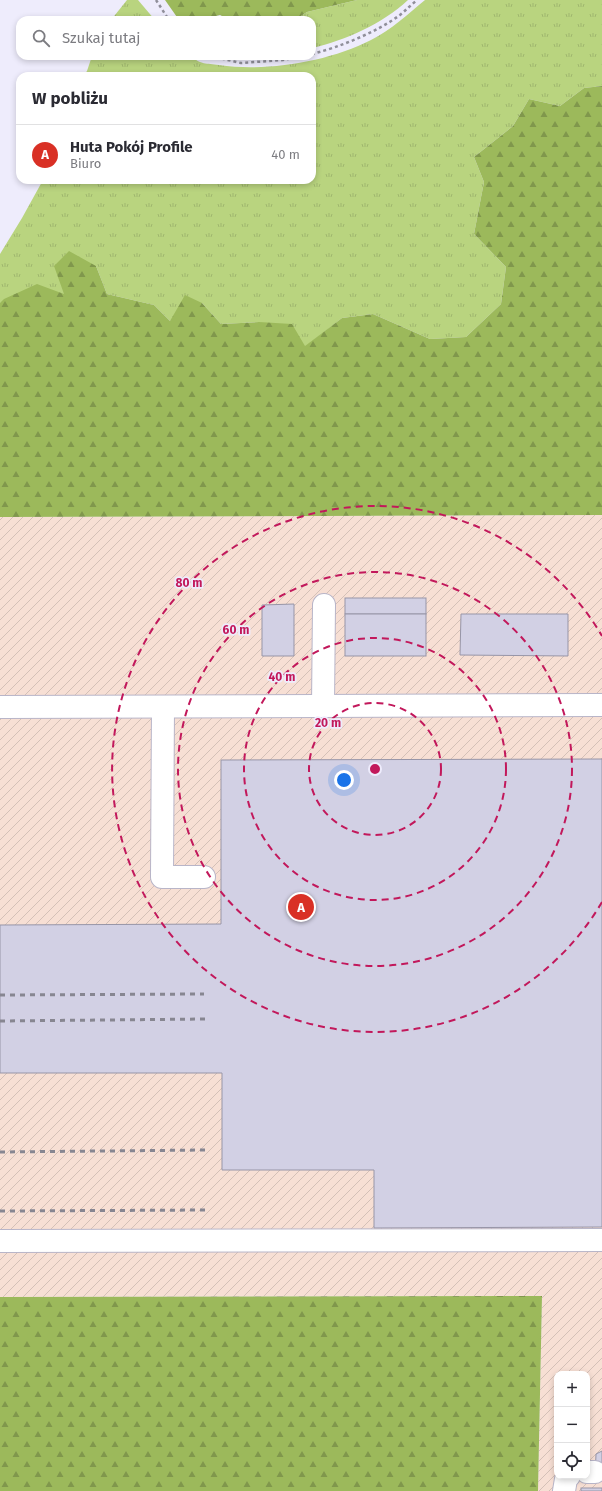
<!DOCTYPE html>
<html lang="pl">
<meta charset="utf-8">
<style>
body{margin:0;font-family:"Fira Sans",sans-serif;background:#f2f2f3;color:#2b2b33}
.controls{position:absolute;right:12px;bottom:12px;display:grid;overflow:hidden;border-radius:8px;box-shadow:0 2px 6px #0003}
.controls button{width:36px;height:36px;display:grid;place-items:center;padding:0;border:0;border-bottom:1px solid #e1e1e2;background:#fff;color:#2b2b33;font:20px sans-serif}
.you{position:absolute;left:344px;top:780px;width:14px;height:14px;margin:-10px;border:3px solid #fff;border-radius:50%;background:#1a73e8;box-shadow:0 0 0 6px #1a73e833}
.badge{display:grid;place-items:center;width:26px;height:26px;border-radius:50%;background:#d93025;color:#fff;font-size:13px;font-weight:700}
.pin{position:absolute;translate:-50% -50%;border:2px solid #fff;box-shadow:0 1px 4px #0006}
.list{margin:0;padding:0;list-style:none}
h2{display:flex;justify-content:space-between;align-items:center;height:52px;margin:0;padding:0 16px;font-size:17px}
h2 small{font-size:13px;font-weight:400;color:#7c7c81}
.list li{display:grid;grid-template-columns:26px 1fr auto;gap:12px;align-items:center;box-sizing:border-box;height:60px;padding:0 16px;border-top:1px solid #e1e1e2}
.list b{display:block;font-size:15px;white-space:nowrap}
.list p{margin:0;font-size:13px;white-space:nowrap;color:#7c7c81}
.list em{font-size:13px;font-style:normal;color:#7c7c81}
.icon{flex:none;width:22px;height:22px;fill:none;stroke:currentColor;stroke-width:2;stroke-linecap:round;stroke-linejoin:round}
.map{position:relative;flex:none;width:602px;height:1491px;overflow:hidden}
.search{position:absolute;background:#fff;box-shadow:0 2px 6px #0003;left:16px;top:16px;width:300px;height:44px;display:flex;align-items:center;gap:10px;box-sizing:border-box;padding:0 14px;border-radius:12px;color:#7c7c81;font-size:15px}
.panel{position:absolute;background:#fff;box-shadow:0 2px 6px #0003;left:16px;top:72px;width:300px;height:112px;border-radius:12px}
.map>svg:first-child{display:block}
.industrial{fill:url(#industrial-furrows);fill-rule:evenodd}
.grass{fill:url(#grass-tufts)}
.forest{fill:url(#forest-firs)}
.building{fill:#d2d0e4;stroke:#9795a7}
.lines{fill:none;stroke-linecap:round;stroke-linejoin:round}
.minor-casing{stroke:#b8b5c8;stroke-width:24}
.path{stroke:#908f9a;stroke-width:2.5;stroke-dasharray:3 3;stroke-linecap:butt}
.minor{stroke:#fff;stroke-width:22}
.rail{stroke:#878691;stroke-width:3;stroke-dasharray:5 5;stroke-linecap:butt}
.ring{fill:none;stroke:#c2185b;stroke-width:2;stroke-dasharray:7 5}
.centre{fill:#c2185b;stroke:#eeecfc;stroke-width:2}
.ring-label{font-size:12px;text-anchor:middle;font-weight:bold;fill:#c2185b;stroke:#eeecfc;stroke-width:3.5;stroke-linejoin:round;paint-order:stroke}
</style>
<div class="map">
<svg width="602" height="1491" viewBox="0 0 602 1491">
<defs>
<pattern id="industrial-furrows" width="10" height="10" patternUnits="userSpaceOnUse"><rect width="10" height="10" fill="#f7dfd4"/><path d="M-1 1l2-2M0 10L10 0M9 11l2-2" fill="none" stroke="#d4c0b7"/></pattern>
<pattern id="grass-tufts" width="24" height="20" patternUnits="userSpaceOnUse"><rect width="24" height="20" fill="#b9d47f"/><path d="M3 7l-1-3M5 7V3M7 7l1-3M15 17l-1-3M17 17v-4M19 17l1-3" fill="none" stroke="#9fb66e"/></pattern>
<pattern id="forest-firs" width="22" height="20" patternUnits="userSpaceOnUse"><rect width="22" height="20" fill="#9cb95b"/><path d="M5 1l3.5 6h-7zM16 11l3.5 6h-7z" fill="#80974c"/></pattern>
</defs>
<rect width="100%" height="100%" fill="#eeecfc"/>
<path class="industrial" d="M602,515v976h-64l4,-195 -542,1v-780zM557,1374h30v102h-30z"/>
<g class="grass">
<polygon points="127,0 138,0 155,20 111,20"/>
<path d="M357,0h51c-26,24 -62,40 -96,48v-28h-17l12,-8z"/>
<path d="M425,0h177v86l-18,2 -24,18 -31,-7 -16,27 -39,31 10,25 -10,52 32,33 -5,37 -35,33 -36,2 -57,-25 -31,4 -37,29 -46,-25 -38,2 -19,-21 -32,18 -16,-16 -47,-11 -11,-28 -31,28 -65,9v-49l22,-36 21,-38h269v-104h-229l4,-5 5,-15h99c10,9 15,7 28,9 47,7 109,-3 152,-25 20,-10 37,-26 54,-40z"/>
</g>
<g class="forest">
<polygon points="165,0 357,0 307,12 295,20 230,20 220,15 200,20 179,20"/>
<polygon points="602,86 602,515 0,517 0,303 4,299 37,284 64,294 54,266 69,251 96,266 107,294 154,305 170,321 185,295 202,303 221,324 259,322 292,324 305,346 342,318 373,314 430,339 466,337 501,304 506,267 474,234 484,182 474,157 513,126 529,99 560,106 584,88"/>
<polygon points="542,1296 538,1491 0,1491 0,1297"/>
</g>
<g class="building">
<rect x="345" y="598" width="81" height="16"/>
<polygon points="294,604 294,656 262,656 262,605"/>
<rect x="345" y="614" width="81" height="42"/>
<polygon points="461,614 568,614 568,656 460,655"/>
<polygon points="602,759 602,1227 374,1228 374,1170 222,1170 222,1073 0,1073 0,925 221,924 221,760"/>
<polygon points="602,1451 602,1480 595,1480 596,1454"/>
<rect x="581" y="1488" width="21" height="3"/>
</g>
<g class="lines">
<g class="minor-casing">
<g id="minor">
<polyline points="323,706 324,605"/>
<polyline points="0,707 602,705"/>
<polyline points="163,707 162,877 204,877"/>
<polyline points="0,1241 602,1240"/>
<polyline points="587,1472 595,1472"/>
<polyline points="564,1491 566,1479 569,1476"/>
</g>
</g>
<g class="path">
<polyline points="156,0 169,20"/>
<path d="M312,54c28,-7 65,-22 88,-39 6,-5 11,-10 17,-15"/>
<polyline points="210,56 241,63 283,60 302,56"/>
</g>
<use href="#minor" class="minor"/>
<g class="rail">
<polyline points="0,995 204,994"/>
<polyline points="0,1021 206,1019"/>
<polyline points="0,1152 205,1150"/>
<polyline points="0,1211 209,1210"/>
</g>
</g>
<g class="ring">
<circle cx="375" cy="769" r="66"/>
<circle cx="375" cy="769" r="131"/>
<circle cx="375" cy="769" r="197"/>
<path d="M602 902A263 263 0 1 1 602 636"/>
</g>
<circle cx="375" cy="769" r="6" class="centre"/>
<g class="ring-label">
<text x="189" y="587">80 m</text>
<text x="236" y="634">60 m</text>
<text x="282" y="681">40 m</text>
<text x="328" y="727">20 m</text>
</g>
</svg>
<div class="controls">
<button>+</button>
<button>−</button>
<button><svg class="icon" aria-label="locate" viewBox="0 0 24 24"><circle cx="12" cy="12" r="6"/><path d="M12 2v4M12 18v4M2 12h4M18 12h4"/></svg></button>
</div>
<div class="you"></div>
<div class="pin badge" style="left:301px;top:907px">A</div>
<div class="search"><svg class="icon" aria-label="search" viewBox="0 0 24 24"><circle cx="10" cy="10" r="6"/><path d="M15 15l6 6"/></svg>Szukaj tutaj</div>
<section class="panel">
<h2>W pobliżu<small></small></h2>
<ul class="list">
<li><span class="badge">A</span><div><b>Huta Pokój Profile</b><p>Biuro</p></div><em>40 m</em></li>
</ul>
</section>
</div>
